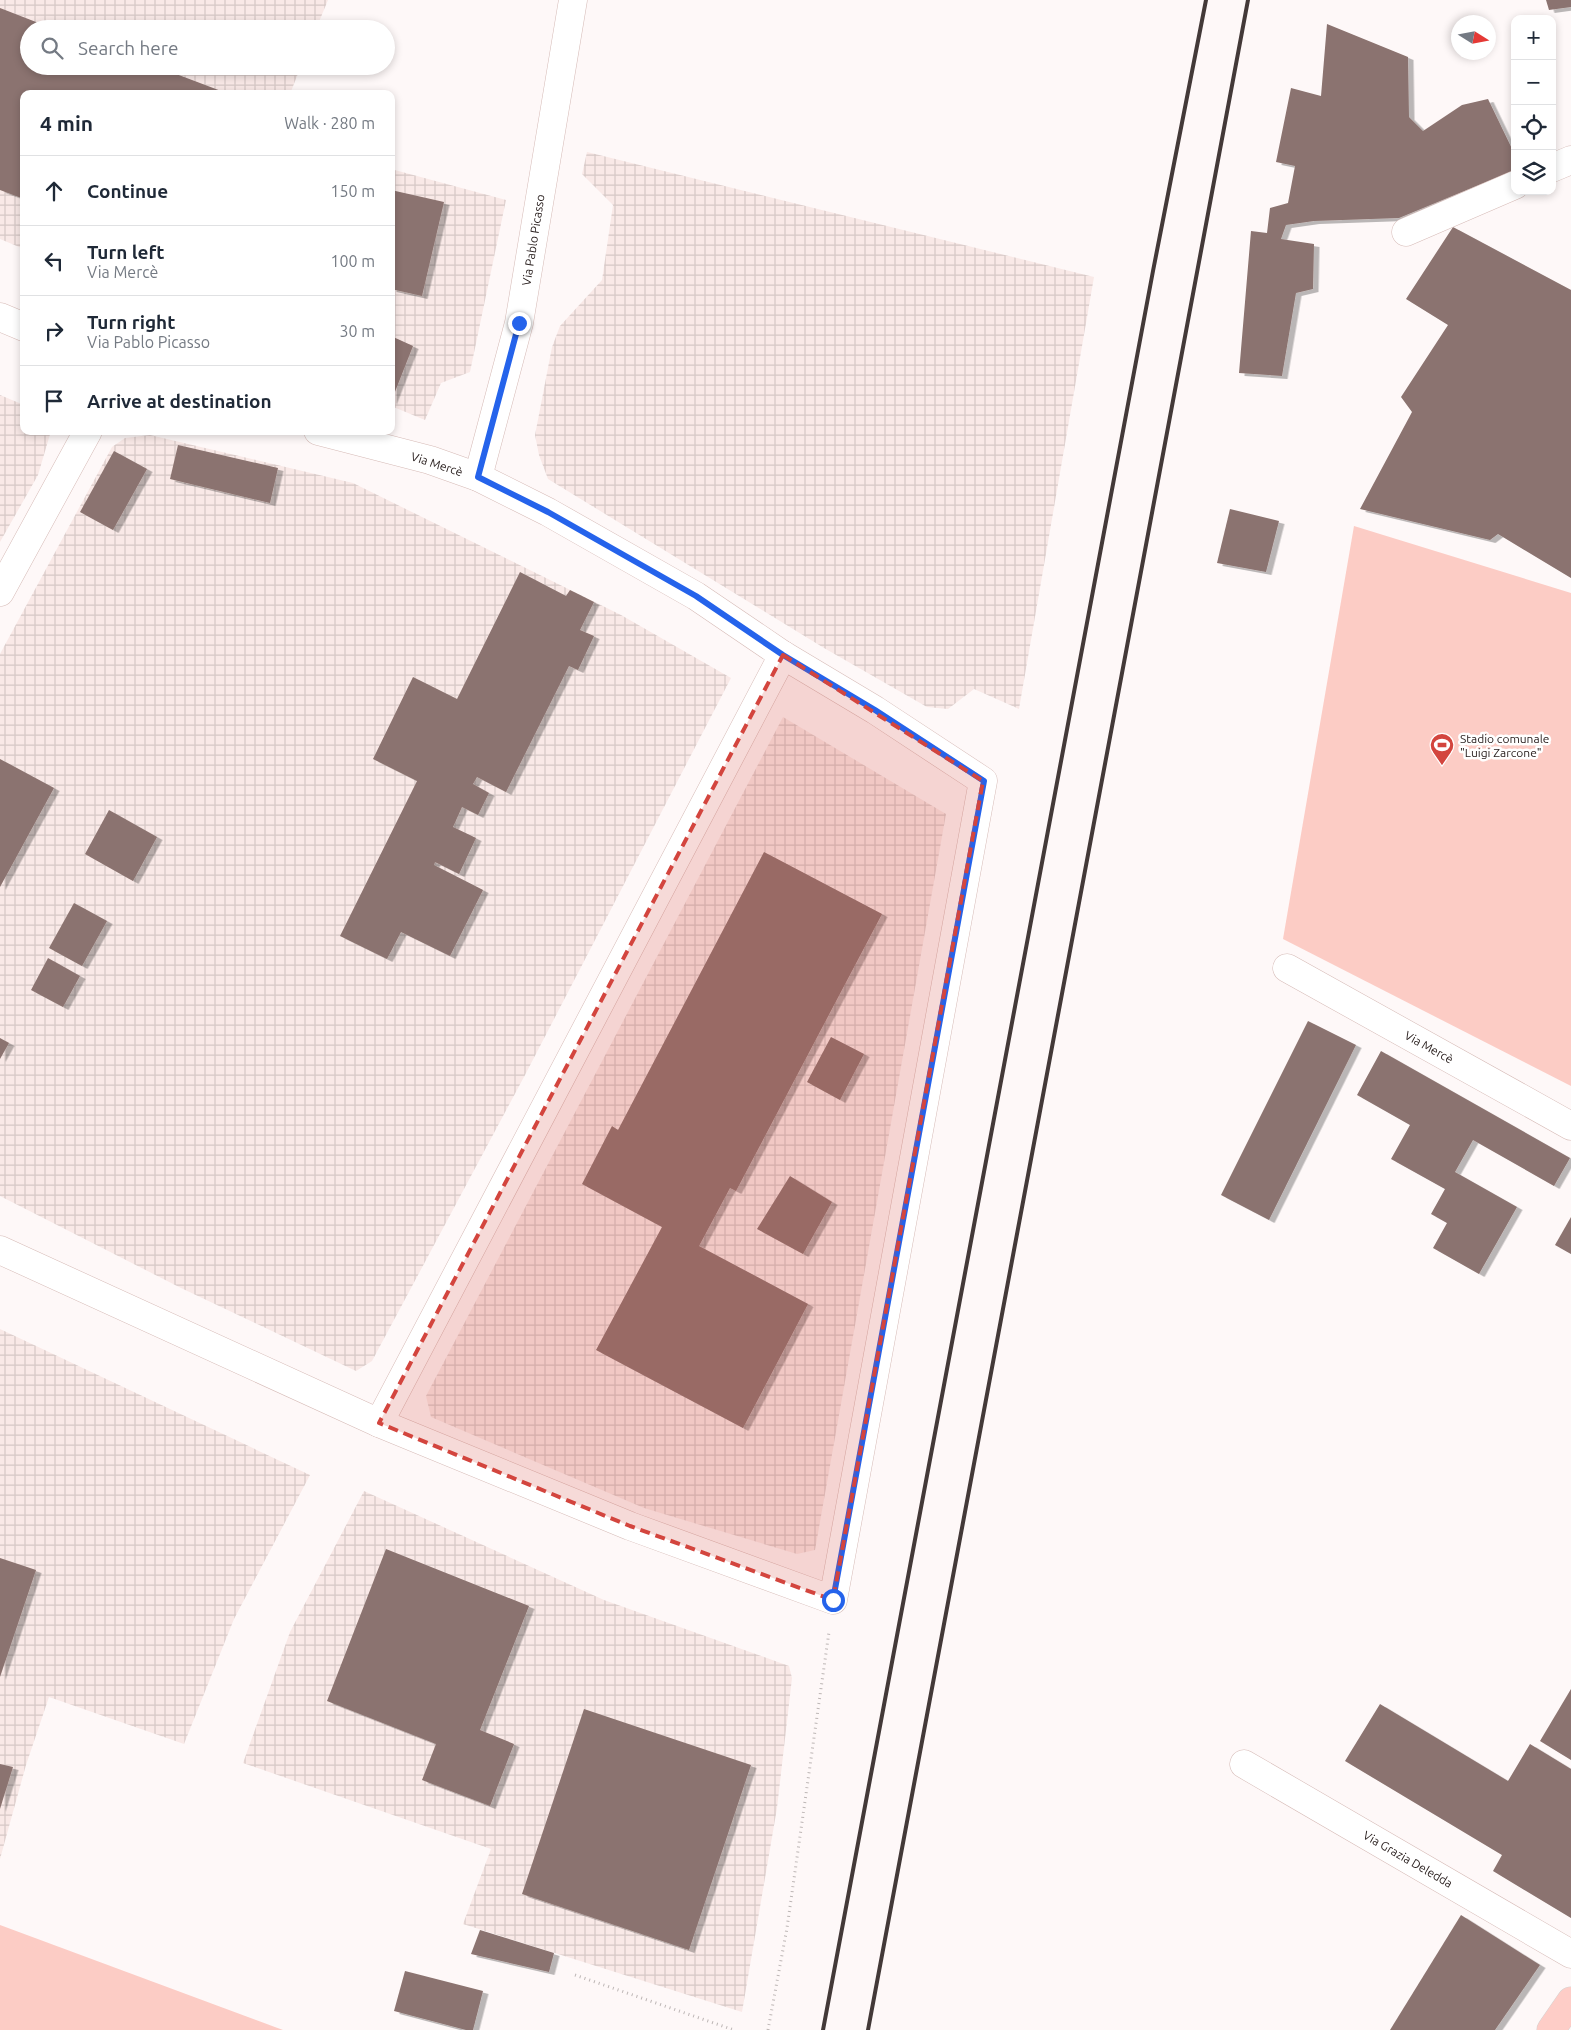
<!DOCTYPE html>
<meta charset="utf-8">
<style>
body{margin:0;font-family:Ubuntu,sans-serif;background:#f6f6f7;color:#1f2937}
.controls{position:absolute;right:15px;top:15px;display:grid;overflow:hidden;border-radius:10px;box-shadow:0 2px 8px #0003}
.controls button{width:45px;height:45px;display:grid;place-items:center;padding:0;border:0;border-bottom:1px solid #e0e1e3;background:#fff;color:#1f2937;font:25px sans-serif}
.compass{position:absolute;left:1451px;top:15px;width:45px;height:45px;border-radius:50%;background:#fff;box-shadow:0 2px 8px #0003;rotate:101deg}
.stop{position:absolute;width:15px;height:15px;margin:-11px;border:4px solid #2563eb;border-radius:50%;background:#fff}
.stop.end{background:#2563eb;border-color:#fff;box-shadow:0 1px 5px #0008}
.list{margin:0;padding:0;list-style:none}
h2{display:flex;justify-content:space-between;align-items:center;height:65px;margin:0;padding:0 20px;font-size:21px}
h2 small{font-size:16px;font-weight:400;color:#747a83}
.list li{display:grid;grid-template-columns:32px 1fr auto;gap:15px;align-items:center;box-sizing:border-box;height:70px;padding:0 20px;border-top:1px solid #e0e1e3}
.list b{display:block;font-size:19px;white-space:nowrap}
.list p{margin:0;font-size:16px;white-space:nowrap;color:#747a83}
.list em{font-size:16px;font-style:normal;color:#747a83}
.icon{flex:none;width:28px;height:28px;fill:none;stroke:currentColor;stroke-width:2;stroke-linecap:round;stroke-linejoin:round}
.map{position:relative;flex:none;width:1571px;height:2030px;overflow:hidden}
.search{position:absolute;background:#fff;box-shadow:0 2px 8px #0003;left:20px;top:20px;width:375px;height:55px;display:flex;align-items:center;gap:12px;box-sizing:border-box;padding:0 18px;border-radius:28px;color:#747a83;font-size:19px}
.panel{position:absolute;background:#fff;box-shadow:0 2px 8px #0003;left:20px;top:90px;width:375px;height:345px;border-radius:10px}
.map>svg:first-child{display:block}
.industrial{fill:url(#industrial-grid)}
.green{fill:#fcccc5}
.building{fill:#8b736f;filter:url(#shadow)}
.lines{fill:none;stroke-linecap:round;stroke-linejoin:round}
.minor-casing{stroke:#d6bbb7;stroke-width:29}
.major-casing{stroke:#d5d3d2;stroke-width:29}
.path{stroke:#bdb6b5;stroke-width:3;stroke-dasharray:1 4;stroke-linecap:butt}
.minor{stroke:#fff;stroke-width:28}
.major{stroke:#fecdc7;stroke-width:28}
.rail{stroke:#433938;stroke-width:4}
.route{stroke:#2563eb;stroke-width:6}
.marked{fill:#d3453e;fill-opacity:0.2;stroke:#d3453e;stroke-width:4;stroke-dasharray:10 6;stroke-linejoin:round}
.labels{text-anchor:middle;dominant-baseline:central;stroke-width:5;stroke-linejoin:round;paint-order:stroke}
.street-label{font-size:12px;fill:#2b2120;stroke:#fff}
.poi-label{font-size:12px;fill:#2b2120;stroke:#fff;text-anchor:start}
</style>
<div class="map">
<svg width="1571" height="2030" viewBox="0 0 1571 2030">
<defs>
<pattern id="industrial-grid" width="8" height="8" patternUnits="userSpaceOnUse" patternTransform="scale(1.25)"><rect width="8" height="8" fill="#f9e9e7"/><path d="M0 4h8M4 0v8" fill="none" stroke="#d6c8c6"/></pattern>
<filter id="shadow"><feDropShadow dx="5.5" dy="3" stdDeviation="0" flood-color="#0004"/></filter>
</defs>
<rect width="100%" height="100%" fill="#fef8f8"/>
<g class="industrial">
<polygon points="0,0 328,0 316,29 29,29 29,66 301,66 290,94 24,94 24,249 0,239"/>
<polygon points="587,152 1094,277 1019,709 974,689 948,709 927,707 824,648 548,479 539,455 535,435 552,347 560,326 602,280 613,205 582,174"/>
<polygon points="391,169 506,200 470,372 441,383 425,420 391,406"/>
<polygon points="0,395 24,405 24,431 51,431 38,475 0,542"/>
<polygon points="150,435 353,483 621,615 731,678 525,1075 372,1361 356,1371 181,1288 0,1196 0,654 112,447 125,438"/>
<polygon points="783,717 946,814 815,1550 797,1554 644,1508 431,1417 426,1396"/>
<polygon points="0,1329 310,1475 234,1619 184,1744 49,1697 26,1765 0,1859"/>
<polygon points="364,1491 604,1600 789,1666 792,1678 777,1808 742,2012 463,1924 491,1849 243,1763 290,1632"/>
</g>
<g class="green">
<polygon points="1354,526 1571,593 1571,1086 1283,939"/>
<polygon points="0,1925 283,2030 0,2030"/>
</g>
<g class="building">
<polygon points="1546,0 1571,0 1571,7 1549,10"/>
<polygon points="0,8 54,29 29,29 29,66 155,66 229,94 24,94 24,199 0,190"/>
<polygon points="1327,24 1408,57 1409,117 1423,131 1462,105 1488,99 1515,155 1515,170 1399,218 1314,221 1286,225 1281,239 1314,244 1313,289 1296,293 1282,376 1239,373 1251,231 1267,233 1270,208 1288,203 1295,166 1276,162 1291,88 1321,96"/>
<polygon points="391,190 444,202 422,296 391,289"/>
<polygon points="1453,227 1571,290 1571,578 1498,534 1490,540 1360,509 1412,412 1401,397 1448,325 1406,299"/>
<polygon points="391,336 413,346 391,402"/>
<polygon points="178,445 278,468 270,503 170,479"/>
<polygon points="114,451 147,469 113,530 80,512"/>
<polygon points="1230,509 1279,521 1266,572 1217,563"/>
<polygon points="520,572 566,596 570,590 594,602 580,630 594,636 578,670 569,666 506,792 477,777 473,784 489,793 478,815 462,807 453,827 476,838 459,874 435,862 434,865 483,890 450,956 401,932 387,959 340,936 417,781 373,759 413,677 457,699"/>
<polygon points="0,759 54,788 0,887"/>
<polygon points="109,810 157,837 133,881 85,854"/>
<polygon points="764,852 882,914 736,1191 730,1188 699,1246 808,1304 743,1428 596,1350 662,1227 582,1184 612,1126 618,1130"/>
<polygon points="74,903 107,921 82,966 49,948"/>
<polygon points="48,958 80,976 63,1007 31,990"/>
<polygon points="1308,1021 1356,1045 1269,1220 1221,1195"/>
<polygon points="831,1037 864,1054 840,1100 807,1082"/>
<polygon points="0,1038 9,1043 0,1059"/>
<polygon points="1381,1051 1570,1158 1554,1186 1473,1140 1455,1172 1517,1207 1479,1274 1433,1248 1447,1223 1431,1214 1445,1189 1391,1159 1410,1125 1357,1095"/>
<polygon points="790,1176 832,1202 803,1254 757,1229"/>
<polygon points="1571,1217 1571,1254 1555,1245"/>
<polygon points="386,1549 529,1606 480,1730 514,1744 490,1806 422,1780 436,1744 327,1701"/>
<polygon points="0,1558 36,1570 0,1677"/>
<polygon points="1571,1689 1571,1760 1540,1741"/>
<polygon points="1380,1704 1508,1781 1530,1744 1571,1769 1571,1918 1493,1871 1502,1855 1345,1761"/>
<polygon points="584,1709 751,1765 689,1950 522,1894"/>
<polygon points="0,1764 13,1767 0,1809"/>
<polygon points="1461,1915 1540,1965 1495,2030 1390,2030"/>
<polygon points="480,1930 554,1953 549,1972 471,1954"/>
<polygon points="405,1971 483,1991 473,2030 466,2030 394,2011"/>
</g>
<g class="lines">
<g class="minor-casing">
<g id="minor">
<polyline points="1552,168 1571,160"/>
<polyline points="1406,232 1515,185"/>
<polyline points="0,317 24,327"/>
<polyline points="478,477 519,323 573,0"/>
<polyline points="0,592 88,431"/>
<polyline points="1287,968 1571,1126"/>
<polyline points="0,1250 379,1423 630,1526 833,1600 983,781 875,710 783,655 696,596 548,512 478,477 430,460 318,431"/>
<polyline points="379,1423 783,655"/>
<polyline points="1244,1764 1571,1954"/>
</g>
</g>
<g class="major-casing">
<polyline id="major" points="1551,2030 1571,2001"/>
</g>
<g class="path">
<polyline points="575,1975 734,2030"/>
<polyline points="768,2030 787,1928 829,1632"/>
</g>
<use href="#minor" class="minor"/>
<use href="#major" class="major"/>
<g class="rail">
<polyline points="823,2030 1153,271 1206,0"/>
<polyline points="868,2030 1248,0"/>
</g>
</g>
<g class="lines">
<polyline class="route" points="519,323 478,477 548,512 696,596 783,655 875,710 984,781 833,1600"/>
</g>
<path class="marked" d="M783,655l200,126 -150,819 -203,-74 -251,-103z"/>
<defs>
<g id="stadium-pin" transform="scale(1.25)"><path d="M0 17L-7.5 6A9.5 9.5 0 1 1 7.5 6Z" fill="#d3453e" stroke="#fff"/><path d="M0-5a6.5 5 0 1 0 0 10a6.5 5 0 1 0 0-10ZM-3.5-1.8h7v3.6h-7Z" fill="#fff"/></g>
</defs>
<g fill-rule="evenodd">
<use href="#stadium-pin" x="1442" y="745"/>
</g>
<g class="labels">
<g class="street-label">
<text transform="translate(533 240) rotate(-81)">Via Pablo Picasso</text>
<text transform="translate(437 464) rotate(18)">Via Mercè</text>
<text transform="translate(1429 1047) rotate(29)">Via Mercè</text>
<text transform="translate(1408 1859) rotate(30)">Via Grazia Deledda</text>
</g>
<g class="poi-label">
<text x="1460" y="738">Stadio comunale<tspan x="1460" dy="14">"Luigi Zarcone"</tspan></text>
</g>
</g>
</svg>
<div class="controls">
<button>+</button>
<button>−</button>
<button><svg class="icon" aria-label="locate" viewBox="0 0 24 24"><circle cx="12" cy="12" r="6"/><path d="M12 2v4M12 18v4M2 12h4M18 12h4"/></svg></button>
<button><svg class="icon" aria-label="layers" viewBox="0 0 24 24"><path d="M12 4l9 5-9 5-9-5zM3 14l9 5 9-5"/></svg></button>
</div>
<svg class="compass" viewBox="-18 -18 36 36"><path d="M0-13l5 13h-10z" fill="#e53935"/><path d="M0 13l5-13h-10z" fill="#747a83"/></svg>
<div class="stop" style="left:833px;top:1600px"></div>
<div class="stop end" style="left:519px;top:323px"></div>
<div class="search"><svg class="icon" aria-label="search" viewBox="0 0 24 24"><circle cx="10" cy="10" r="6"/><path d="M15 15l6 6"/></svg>Search here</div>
<section class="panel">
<h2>4 min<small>Walk · 280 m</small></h2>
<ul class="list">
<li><svg class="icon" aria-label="ahead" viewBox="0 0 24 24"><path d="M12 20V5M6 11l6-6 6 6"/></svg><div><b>Continue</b></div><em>150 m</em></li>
<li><svg class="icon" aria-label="left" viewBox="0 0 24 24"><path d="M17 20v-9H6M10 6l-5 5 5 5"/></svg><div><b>Turn left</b><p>Via Mercè</p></div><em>100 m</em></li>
<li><svg class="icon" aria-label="right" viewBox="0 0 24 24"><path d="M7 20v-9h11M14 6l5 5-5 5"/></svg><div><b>Turn right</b><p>Via Pablo Picasso</p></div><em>30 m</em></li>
<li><svg class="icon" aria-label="arrive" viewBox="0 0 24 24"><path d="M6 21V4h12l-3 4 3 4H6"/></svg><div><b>Arrive at destination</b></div></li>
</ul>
</section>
</div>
